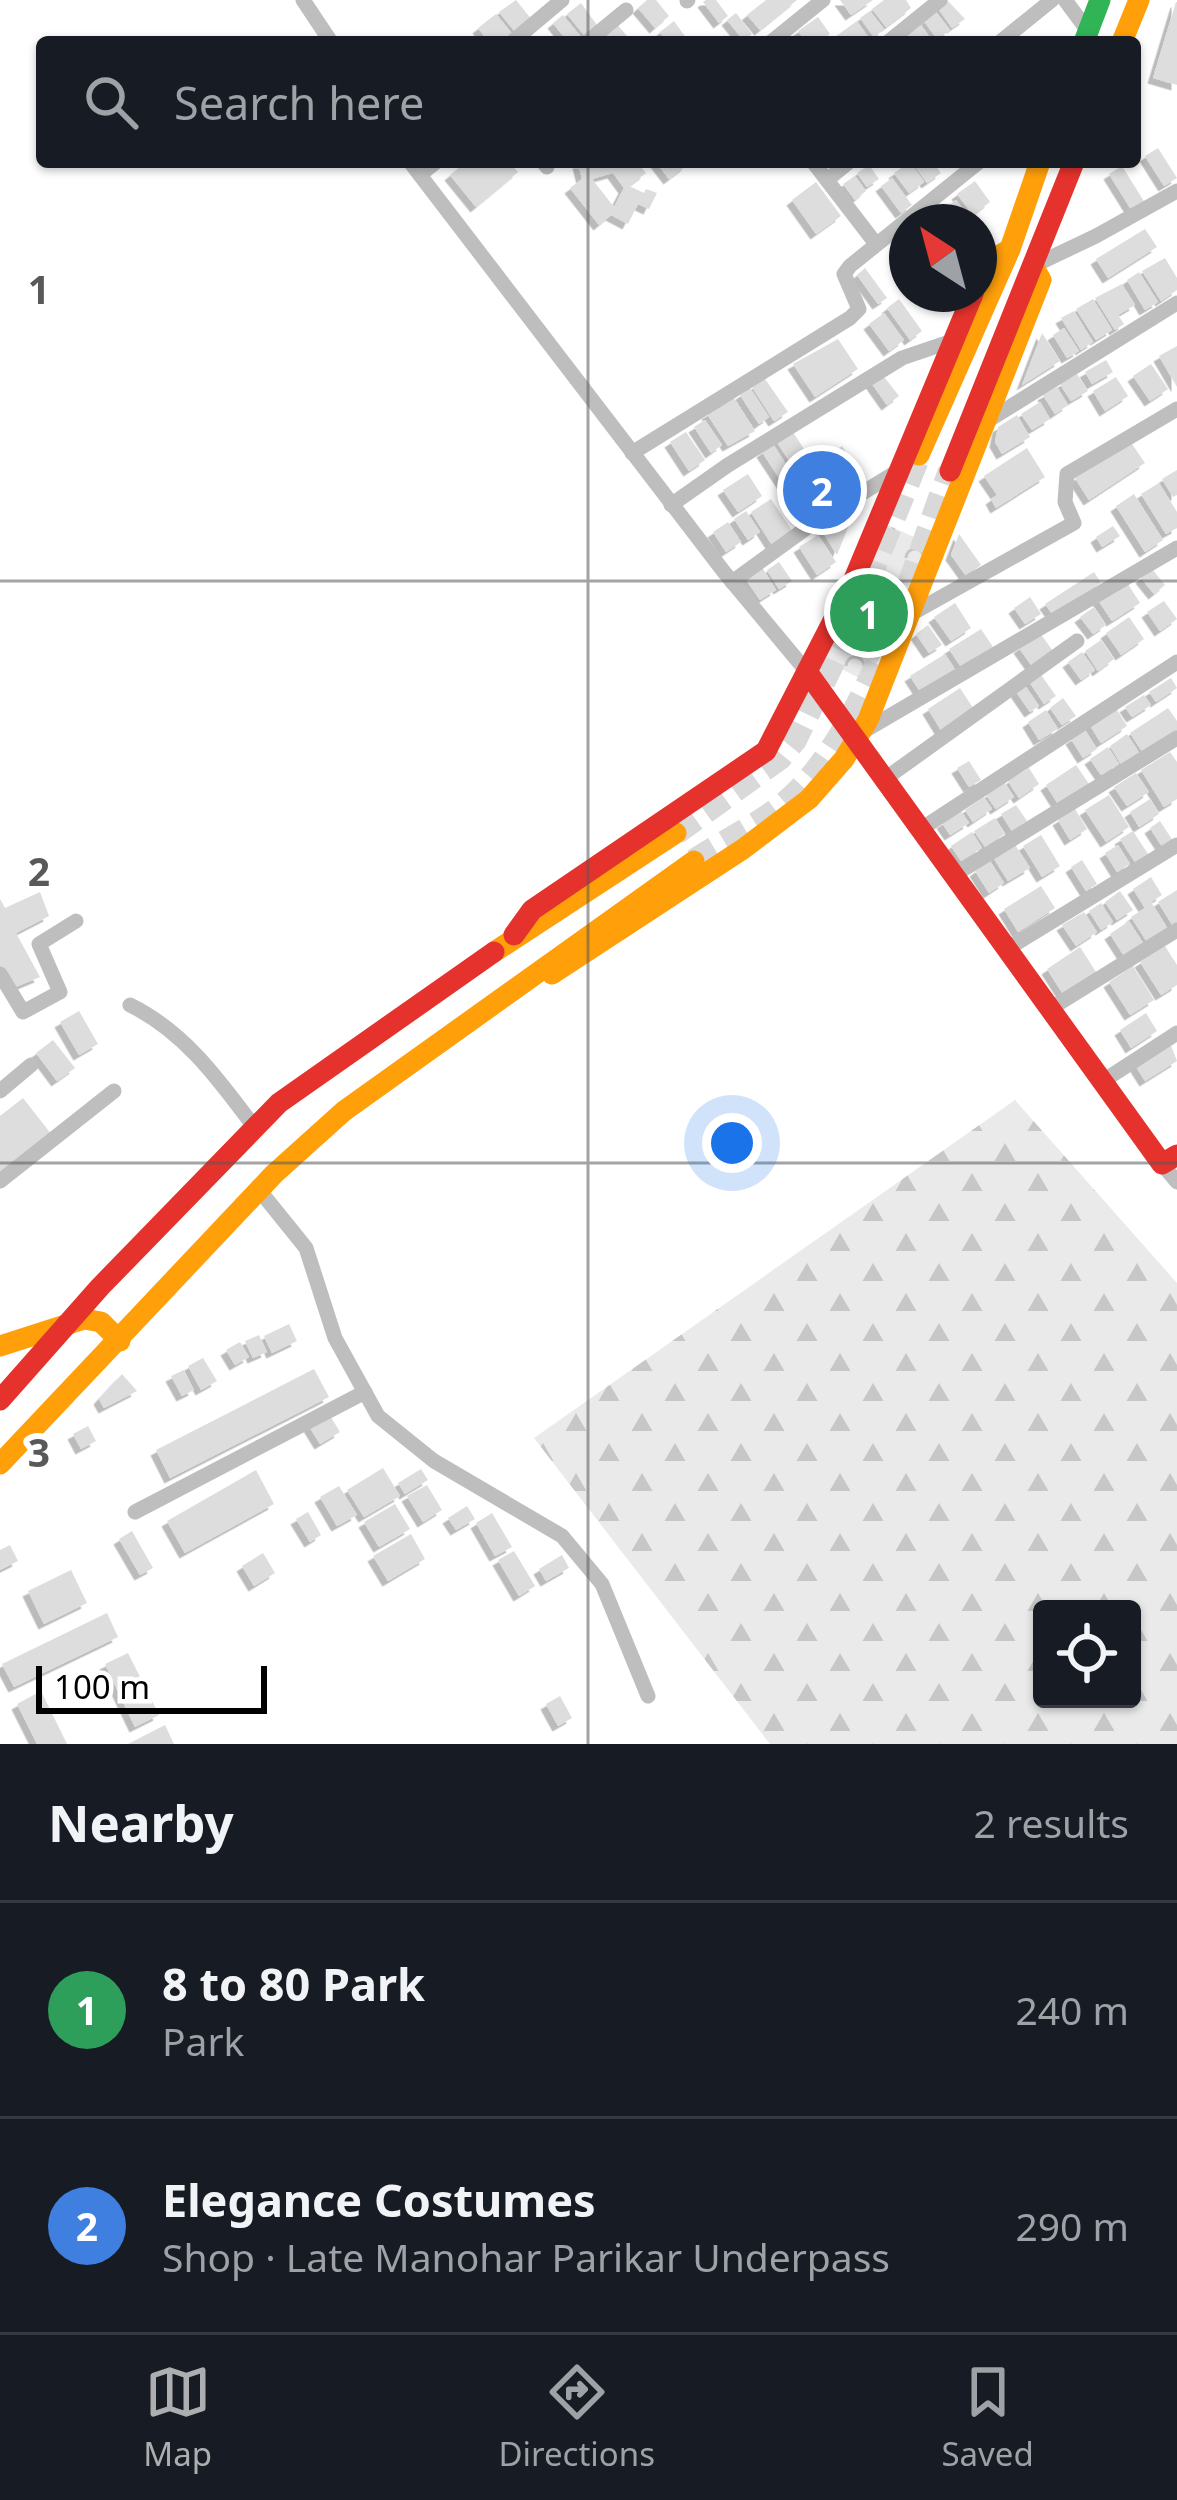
<!DOCTYPE html>
<meta charset="utf-8">
<style>
body{margin:0;font-family:"Noto Sans",sans-serif;background:#20242c;color:#f1f3f6}
.controls{position:absolute;right:36px;bottom:36px;display:grid;overflow:hidden;border-radius:12px;box-shadow:0 3px 9px #0004}
.controls button{width:108px;height:108px;display:grid;place-items:center;padding:0;border:0;border-bottom:3px solid #363941;background:#171b24;color:#f1f3f6;font:60px sans-serif}
.compass{position:absolute;left:889px;top:204px;width:108px;height:108px;border-radius:50%;background:#171b24;box-shadow:0 3px 9px #0004;rotate:324deg}
.scale{position:absolute;left:36px;bottom:30px;width:231px;box-sizing:border-box;padding-left:12px;border:6px solid #000;border-top:0;font-size:33px;line-height:42px;white-space:nowrap;color:#000;-webkit-text-stroke:9px #fff;paint-order:stroke}
.you{position:absolute;left:732px;top:1143px;width:42px;height:42px;margin:-30px;border:9px solid #fff;border-radius:50%;background:#1a73e8;box-shadow:0 0 0 18px #1a73e833}
.badge{display:grid;place-items:center;width:78px;height:78px;border-radius:50%;background:#adaeaf;color:#fff;font-size:39px;font-weight:700}
.pin{position:absolute;translate:-50% -50%;border:6px solid #fff;box-shadow:0 3px 12px #0006}
.list{margin:0;padding:0;list-style:none}
h2{display:flex;justify-content:space-between;align-items:center;height:156px;margin:0;padding:0 48px;font-size:51px}
h2 small{font-size:39px;font-weight:400;color:#9ea1a6}
.list li{display:grid;grid-template-columns:78px 1fr auto;gap:36px;align-items:center;box-sizing:border-box;height:216px;padding:0 48px;border-top:3px solid #363941}
.list b{display:block;font-size:45px;white-space:nowrap}
.list p{margin:0;font-size:39px;white-space:nowrap;color:#9ea1a6}
.list em{font-size:39px;font-style:normal;color:#9ea1a6}
.icon{flex:none;width:66px;height:66px;fill:none;stroke:currentColor;stroke-width:2;stroke-linecap:round;stroke-linejoin:round}
.map{position:relative;flex:none;width:1177px;height:1744px;overflow:hidden}
.search{position:absolute;background:#171b24;box-shadow:0 3px 9px #0004;left:36px;right:36px;top:36px;height:132px;display:flex;align-items:center;gap:30px;box-sizing:border-box;padding:0 42px;border-radius:12px;color:#9ea1a6;font-size:45px}
.sheet{height:588px;background:#171b24}
nav{display:flex;justify-content:space-around;align-items:center;box-sizing:border-box;height:168px;border-top:3px solid #363941;background:#171b24;font-size:33px;color:#9ea1a6}
nav a{display:grid;justify-items:center;gap:6px}
nav .on{color:#adaeaf}
.map>svg:first-child{display:block}
.forest{fill:url(#forest-firs);fill-rule:evenodd}
.park{fill:url(#park-crowns)}
.building{fill:#ddd;fill-rule:evenodd;filter:url(#shadow)}
.lines{fill:none;stroke-linecap:round;stroke-linejoin:round}
.primary-tunnel{stroke:#d9d9d9;stroke-width:24;stroke-dasharray:24 12;stroke-linecap:butt}
.street{stroke:#bebebe;stroke-width:15}
.fast{stroke:#30b455;stroke-width:21}
.slow{stroke:#ff9f0a;stroke-width:21}
.jam{stroke:#e5322d;stroke-width:21}
.grid{fill:none;stroke:#595959;stroke-width:3;stroke-opacity:0.55}
.grid-label{font-size:39px;text-anchor:middle;font-weight:bold;fill:#595959;stroke:#fff;stroke-width:12;stroke-linejoin:round;paint-order:stroke}
</style>
<div class="map">
<svg width="1177" height="1744" viewBox="0 0 1177 1744">
<defs>
<pattern id="forest-firs" width="22" height="20" patternUnits="userSpaceOnUse" patternTransform="scale(3)"><rect width="22" height="20" fill="#eaeaea"/><path d="M5 1l3.5 6h-7zM16 11l3.5 6h-7z" fill="#c7c7c7"/></pattern>
<pattern id="park-crowns" width="20" height="18" patternUnits="userSpaceOnUse" patternTransform="scale(3)"><rect width="20" height="18" fill="#eaeaea"/><path d="M2 6a3 3 0 1 1 6 0M12 15a3 3 0 1 1 6 0" fill="none" stroke="#c7c7c7"/></pattern>
<filter id="shadow"><feDropShadow dx="-5.5" dy="5.5" stdDeviation="0" flood-color="#0004"/></filter>
</defs>
<rect width="100%" height="100%" fill="#fff"/>
<path class="forest" d="M1015,1100l162,183v461h-407l-236,-306zM1042,1609h90v90h-90z"/>
<polygon class="park" points="879,521 927,543 869,683 816,656"/>
<g class="building">
<polygon points="516,0 532,20 516,33 499,12"/>
<polygon points="647,0 656,0 669,16 655,28 638,8"/>
<polygon points="706,0 716,0 728,16 719,23 703,2"/>
<polygon points="766,0 797,0 760,30 747,15"/>
<polygon points="840,0 873,0 851,15"/>
<polygon points="884,0 906,0 911,8 886,27 872,9"/>
<polygon points="947,0 965,19 952,28 937,7"/>
<polygon points="1176,2 1177,2 1177,85 1153,78"/>
<polygon points="581,3 597,25 584,35 567,14"/>
<polygon points="870,11 884,29 874,37 860,18"/>
<polygon points="936,12 950,30 937,39 924,21"/>
<polygon points="736,13 752,34 744,41 727,20"/>
<polygon points="496,14 513,35 504,42 489,42 478,28"/>
<polygon points="563,15 581,37 575,42 568,42 553,23"/>
<polygon points="818,17 830,34 819,42 806,42 798,31"/>
<polygon points="674,21 689,42 667,42 660,32"/>
<polygon points="857,21 870,40 828,42"/>
<polygon points="616,23 632,42 593,42"/>
<polygon points="921,25 933,42 898,42"/>
<polygon points="1158,148 1177,178 1164,186 1145,156"/>
<polygon points="466,162 509,162 518,172 476,207 450,175"/>
<path d="M612,162l2,6 8,-6h15l9,11 -17,13 15,7 2,-4 11,4 -8,16 -11,-5 -10,20 -17,-9 -12,10 -29,-37 12,-9 -4,-16zM613,173l11,15 -10,19 -22,-28z"/>
<polygon points="656,162 685,162 687,165 669,179"/>
<polygon points="910,162 924,182 909,193 894,173"/>
<polygon points="912,162 933,162 941,173 927,183"/>
<polygon points="869,165 879,179 867,187 857,173"/>
<polygon points="1122,166 1145,203 1132,211 1109,174"/>
<polygon points="855,176 866,191 855,200 843,184"/>
<polygon points="892,178 912,205 901,213 881,186"/>
<polygon points="975,181 990,202 973,215 957,194"/>
<polygon points="816,182 841,216 816,234 792,200"/>
<polygon points="956,200 968,216 950,222 942,210"/>
<polygon points="1145,229 1157,247 1108,278 1096,259"/>
<polygon points="1165,258 1177,278 1177,290 1161,301 1142,271"/>
<polygon points="865,268 887,298 878,304 857,275"/>
<polygon points="1139,272 1158,302 1145,310 1127,280"/>
<polygon points="1122,284 1135,305 1118,315 1124,324 1115,330 1095,298"/>
<polygon points="899,299 922,331 910,340 887,308"/>
<polygon points="1093,299 1112,330 1096,340 1076,309"/>
<polygon points="1074,311 1093,342 1081,350 1061,318"/>
<polygon points="884,313 904,340 889,351 869,324"/>
<polygon points="1064,328 1079,351 1067,358 1053,335"/>
<polygon points="1042,333 1060,361 1022,385"/>
<polygon points="838,339 858,369 815,397 793,364"/>
<polygon points="1177,346 1177,387 1159,356"/>
<polygon points="1106,360 1113,372 1092,384 1085,372"/>
<polygon points="1151,364 1168,389 1150,401 1133,376"/>
<polygon points="881,373 899,396 887,405 870,381"/>
<polygon points="1077,374 1088,391 1071,401 1060,384"/>
<polygon points="1116,377 1128,396 1105,411 1093,391"/>
<polygon points="765,379 788,412 774,421 752,387"/>
<polygon points="1057,387 1068,405 1055,414 1043,395"/>
<polygon points="750,388 769,417 759,424 740,395"/>
<polygon points="734,398 755,431 728,446 707,414"/>
<polygon points="1040,402 1050,419 1032,430 1021,414"/>
<polygon points="1017,415 1030,437 1002,454 995,442 998,427"/>
<polygon points="705,420 722,445 711,453 694,427"/>
<polygon points="791,429 813,463 797,473 775,439"/>
<polygon points="686,432 705,460 689,471 670,442"/>
<polygon points="773,444 794,477 783,484 762,452"/>
<polygon points="1132,444 1145,463 1089,500 1075,478"/>
<polygon points="842,446 853,463 831,478 820,461"/>
<polygon points="1027,448 1045,477 996,508 991,499 997,495 984,476"/>
<polygon points="815,465 836,497 823,505 802,474"/>
<polygon points="1177,470 1177,495 1173,497 1162,479"/>
<polygon points="748,474 762,496 738,512 723,490"/>
<polygon points="800,477 819,506 807,513 788,484"/>
<polygon points="1159,483 1177,512 1177,528 1166,534 1141,494"/>
<polygon points="1134,494 1163,540 1145,552 1116,506"/>
<polygon points="771,499 793,532 772,545 751,512"/>
<polygon points="746,511 760,532 748,540 734,519"/>
<polygon points="841,512 849,525 837,555 819,526"/>
<polygon points="728,522 741,542 726,552 713,532"/>
<polygon points="1113,526 1120,536 1102,547 1096,537"/>
<polygon points="959,534 981,565 966,576 951,555"/>
<polygon points="818,535 836,562 817,575 799,547"/>
<polygon points="779,562 792,581 779,589 767,570"/>
<polygon points="762,567 776,590 760,600 745,578"/>
<polygon points="1152,569 1165,585 1154,594 1141,578"/>
<polygon points="1094,572 1101,583 1053,615 1045,604"/>
<polygon points="1126,581 1140,603 1112,621 1098,600"/>
<polygon points="1030,597 1041,614 1025,624 1014,608"/>
<polygon points="1164,601 1177,619 1160,631 1147,612"/>
<polygon points="955,603 971,628 951,641 934,617"/>
<polygon points="1094,607 1106,625 1093,634 1080,617"/>
<polygon points="1129,617 1144,639 1121,655 1106,633"/>
<polygon points="928,625 942,645 929,653 916,634"/>
<polygon points="981,629 993,647 961,667 949,649"/>
<polygon points="1040,633 1055,654 1034,669 1019,648"/>
<polygon points="1101,640 1114,659 1098,671 1085,651"/>
<polygon points="1082,652 1095,670 1081,680 1068,662"/>
<polygon points="945,654 956,671 921,693 910,676"/>
<polygon points="1039,672 1056,696 1044,704 1028,680"/>
<polygon points="1171,678 1177,688 1156,702 1149,692"/>
<polygon points="1024,684 1039,706 1030,712 1015,690"/>
<polygon points="960,688 975,711 942,732 928,709"/>
<polygon points="1144,695 1151,705 1132,717 1125,707"/>
<polygon points="1063,698 1076,716 1062,725 1050,708"/>
<polygon points="1114,705 1127,726 1101,743 1088,722"/>
<polygon points="1168,708 1177,721 1177,731 1143,753 1130,733"/>
<polygon points="1046,710 1058,729 1039,740 1028,722"/>
<polygon points="1085,730 1097,749 1083,758 1071,739"/>
<polygon points="1127,734 1140,754 1122,766 1110,746"/>
<polygon points="1108,747 1119,764 1101,775 1090,759"/>
<polygon points="1170,752 1177,762 1177,799 1164,807 1141,770"/>
<polygon points="969,761 981,780 969,787 957,768"/>
<polygon points="1076,765 1089,784 1058,804 1046,785"/>
<polygon points="1029,768 1039,784 1019,798 1008,781"/>
<polygon points="1136,773 1149,792 1127,806 1114,787"/>
<polygon points="1005,783 1014,797 996,809 986,795"/>
<polygon points="1109,795 1129,827 1106,842 1085,810"/>
<polygon points="984,797 992,809 973,822 965,810"/>
<polygon points="1150,799 1159,814 1139,827 1130,812"/>
<polygon points="1016,805 1027,821 1012,831 1001,814"/>
<polygon points="1075,809 1087,829 1070,840 1058,820"/>
<polygon points="961,811 969,823 950,835 942,823"/>
<polygon points="995,818 1005,834 985,847 974,831"/>
<polygon points="1160,821 1173,841 1163,848 1150,828"/>
<polygon points="1133,831 1148,854 1135,862 1120,839"/>
<polygon points="972,832 982,848 961,861 951,846"/>
<polygon points="1041,835 1060,866 1042,877 1023,846"/>
<polygon points="1014,843 1030,868 1008,881 993,857"/>
<polygon points="1118,845 1130,864 1117,872 1105,853"/>
<polygon points="1082,860 1097,884 1086,891 1071,867"/>
<polygon points="990,861 1004,883 989,893 975,871"/>
<polygon points="1151,877 1162,895 1151,902 1168,929 1147,942 1131,917 1145,908 1133,889"/>
<polygon points="1041,886 1055,908 1018,932 1004,909"/>
<polygon points="1177,890 1177,924 1173,926 1158,902"/>
<polygon points="1120,891 1133,910 1117,920 1105,902"/>
<polygon points="40,892 49,916 16,933 40,977 13,988 0,968 0,899 5,908"/>
<polygon points="1101,903 1113,922 1101,930 1089,911"/>
<polygon points="1084,912 1097,932 1076,946 1062,925"/>
<polygon points="1129,921 1143,943 1124,956 1110,934"/>
<polygon points="1165,946 1177,965 1177,985 1161,995 1140,962"/>
<polygon points="1080,947 1096,972 1063,994 1047,969"/>
<polygon points="1133,966 1154,1000 1130,1015 1109,982"/>
<polygon points="79,1011 98,1044 79,1055 60,1022"/>
<polygon points="1146,1013 1157,1031 1131,1048 1120,1030"/>
<polygon points="53,1040 75,1068 57,1081 36,1053"/>
<polygon points="1170,1043 1177,1061 1145,1081 1135,1065"/>
<polygon points="23,1098 52,1135 0,1176 0,1116"/>
<polygon points="289,1324 297,1341 272,1353 264,1336"/>
<polygon points="259,1335 267,1352 253,1358 245,1341"/>
<polygon points="240,1342 249,1357 235,1365 226,1350"/>
<polygon points="203,1358 217,1381 201,1390 188,1366"/>
<polygon points="314,1369 329,1397 170,1478 156,1450"/>
<polygon points="184,1370 194,1390 182,1396 171,1376"/>
<polygon points="122,1374 137,1391 104,1408 99,1399"/>
<polygon points="329,1414 340,1432 320,1444 309,1426"/>
<polygon points="88,1426 96,1441 81,1449 73,1434"/>
<polygon points="383,1468 400,1496 364,1517 347,1490"/>
<polygon points="421,1469 428,1480 405,1494 398,1483"/>
<polygon points="256,1470 274,1504 185,1553 167,1521"/>
<polygon points="427,1485 442,1510 423,1522 407,1496"/>
<polygon points="339,1486 357,1515 337,1526 320,1497"/>
<polygon points="395,1504 410,1529 379,1547 364,1522"/>
<polygon points="467,1506 475,1519 456,1530 448,1518"/>
<polygon points="308,1512 321,1535 310,1542 296,1519"/>
<polygon points="492,1513 512,1547 495,1556 476,1523"/>
<polygon points="132,1531 153,1568 140,1575 119,1539"/>
<polygon points="411,1534 425,1559 388,1581 373,1556"/>
<polygon points="10,1545 18,1561 0,1570 0,1550"/>
<polygon points="514,1551 535,1586 519,1596 498,1560"/>
<polygon points="263,1553 275,1573 254,1586 242,1566"/>
<polygon points="562,1555 569,1568 546,1581 539,1569"/>
<polygon points="71,1570 87,1603 44,1624 28,1591"/>
<polygon points="107,1613 118,1637 14,1687 2,1664"/>
<polygon points="128,1653 159,1715 135,1727 105,1664"/>
<polygon points="41,1691 67,1744 37,1744 17,1704"/>
<polygon points="560,1696 572,1718 558,1726 546,1704"/>
<polygon points="165,1725 174,1744 128,1744"/>
</g>
<g class="lines">
<g class="primary-tunnel">
<polyline points="676,833 780,758 795,740 847,634 919,455"/>
<path d="M694,861c32,-21 73,-40 100,-66 75,-72 119,-227 156,-324"/>
</g>
<g class="street">
<polyline points="303,0 331,42"/>
<polyline points="1065,0 1088,31"/>
<polyline points="687,1 688,0"/>
<polyline points="512,42 562,0"/>
<polyline points="587,42 626,10"/>
<polyline points="771,42 823,0"/>
<polyline points="888,42 940,0"/>
<polyline points="1000,42 1052,0"/>
<polyline points="410,162 724,572 808,673"/>
<polyline points="543,162 547,167"/>
<polyline points="813,162 876,244"/>
<polyline points="420,175 436,162"/>
<polyline points="827,180 849,162"/>
<polyline points="935,217 939,222"/>
<polyline points="1033,266 1096,236 1177,191"/>
<polyline points="989,420 1177,303"/>
<polyline points="632,453 850,318 859,309 844,274 850,266 979,162"/>
<polyline points="671,505 728,465 902,358 952,341"/>
<polyline points="732,582 812,524 898,471"/>
<polyline points="911,614 1074,523 1065,502 1067,474 1177,409"/>
<polyline points="864,731 1177,548"/>
<polyline points="882,781 1077,641"/>
<polyline points="921,829 1177,662"/>
<polyline points="954,875 1177,738"/>
<polyline points="1007,949 1177,845"/>
<polyline points="0,974 23,1012 60,992 39,944 76,921"/>
<path d="M130,1005c55,27 89,75 125,123"/>
<polyline points="1050,1009 1177,930"/>
<polyline points="1103,1081 1177,1033"/>
<polyline points="0,1091 31,1065"/>
<polyline points="1162,1164 1177,1182"/>
<polyline points="0,1181 114,1091"/>
<polyline points="260,1191 306,1248 335,1338 378,1416 434,1461 562,1536 602,1584 648,1696"/>
<polyline points="135,1512 365,1392"/>
</g>
<polyline class="fast" points="1084,42 1100,0"/>
<g class="slow">
<polyline points="1122,42 1139,0"/>
<polyline points="979,279 986,264 1010,249"/>
<polyline points="919,455 1010,249 1040,162"/>
<polyline points="494,952 676,833"/>
<polyline points="552,974 743,849 809,799 844,759 868,720 1041,280 1033,266"/>
<polyline points="0,1346 84,1319 101,1322 120,1341"/>
<polyline points="0,1464 274,1174 344,1111 694,861"/>
</g>
<g class="jam">
<polyline points="950,471 1074,162"/>
<polyline points="808,673 1162,1164 1177,1155"/>
<polyline points="514,935 532,910 766,751 852,584 973,294"/>
<polyline points="0,1400 100,1287 279,1103 494,952"/>
</g>
</g>
<path class="grid" d="M588,0v42M588,162v1582M0,581h1177M0,1163h1177"/>
<g class="grid-label">
<text x="39" y="304">1</text>
<text x="39" y="886">2</text>
<text x="39" y="1467">3</text>
</g>
</svg>
<div class="controls">
<button><svg class="icon" aria-label="locate" viewBox="0 0 24 24"><circle cx="12" cy="12" r="6"/><path d="M12 2v4M12 18v4M2 12h4M18 12h4"/></svg></button>
</div>
<svg class="compass" viewBox="-18 -18 36 36"><path d="M0-13l5 13h-10z" fill="#e53935"/><path d="M0 13l5-13h-10z" fill="#9ea1a6"/></svg>
<div class="scale">100 m</div>
<div class="you"></div>
<div class="pin badge" style="left:869px;top:613px;background:#2e9e5b">1</div>
<div class="pin badge" style="left:822px;top:490px;background:#3f7fe0">2</div>
<div class="search"><svg class="icon" aria-label="search" viewBox="0 0 24 24"><circle cx="10" cy="10" r="6"/><path d="M15 15l6 6"/></svg>Search here</div>
</div>
<section class="sheet">
<h2>Nearby<small>2 results</small></h2>
<ul class="list">
<li><span class="badge" style="background:#2e9e5b">1</span><div><b>8 to 80 Park</b><p>Park</p></div><em>240 m</em></li>
<li><span class="badge" style="background:#3f7fe0">2</span><div><b>Elegance Costumes</b><p>Shop · Late Manohar Parikar Underpass</p></div><em>290 m</em></li>
</ul>
</section>
<nav>
<a class="on"><svg class="icon" aria-label="map" viewBox="0 0 24 24"><path d="M3 6l6-2 6 2 6-2v14l-6 2-6-2-6 2zM9 4v14M15 6v14"/></svg>Map</a>
<a><svg class="icon" aria-label="directions" viewBox="0 0 24 24"><path d="M12 3l9 9-9 9-9-9zM9 14v-3h6M13 9l2 2-2 2"/></svg>Directions</a>
<a><svg class="icon" aria-label="saved" viewBox="0 0 24 24"><path d="M7 4h10v16l-5-4-5 4z"/></svg>Saved</a>
</nav>
